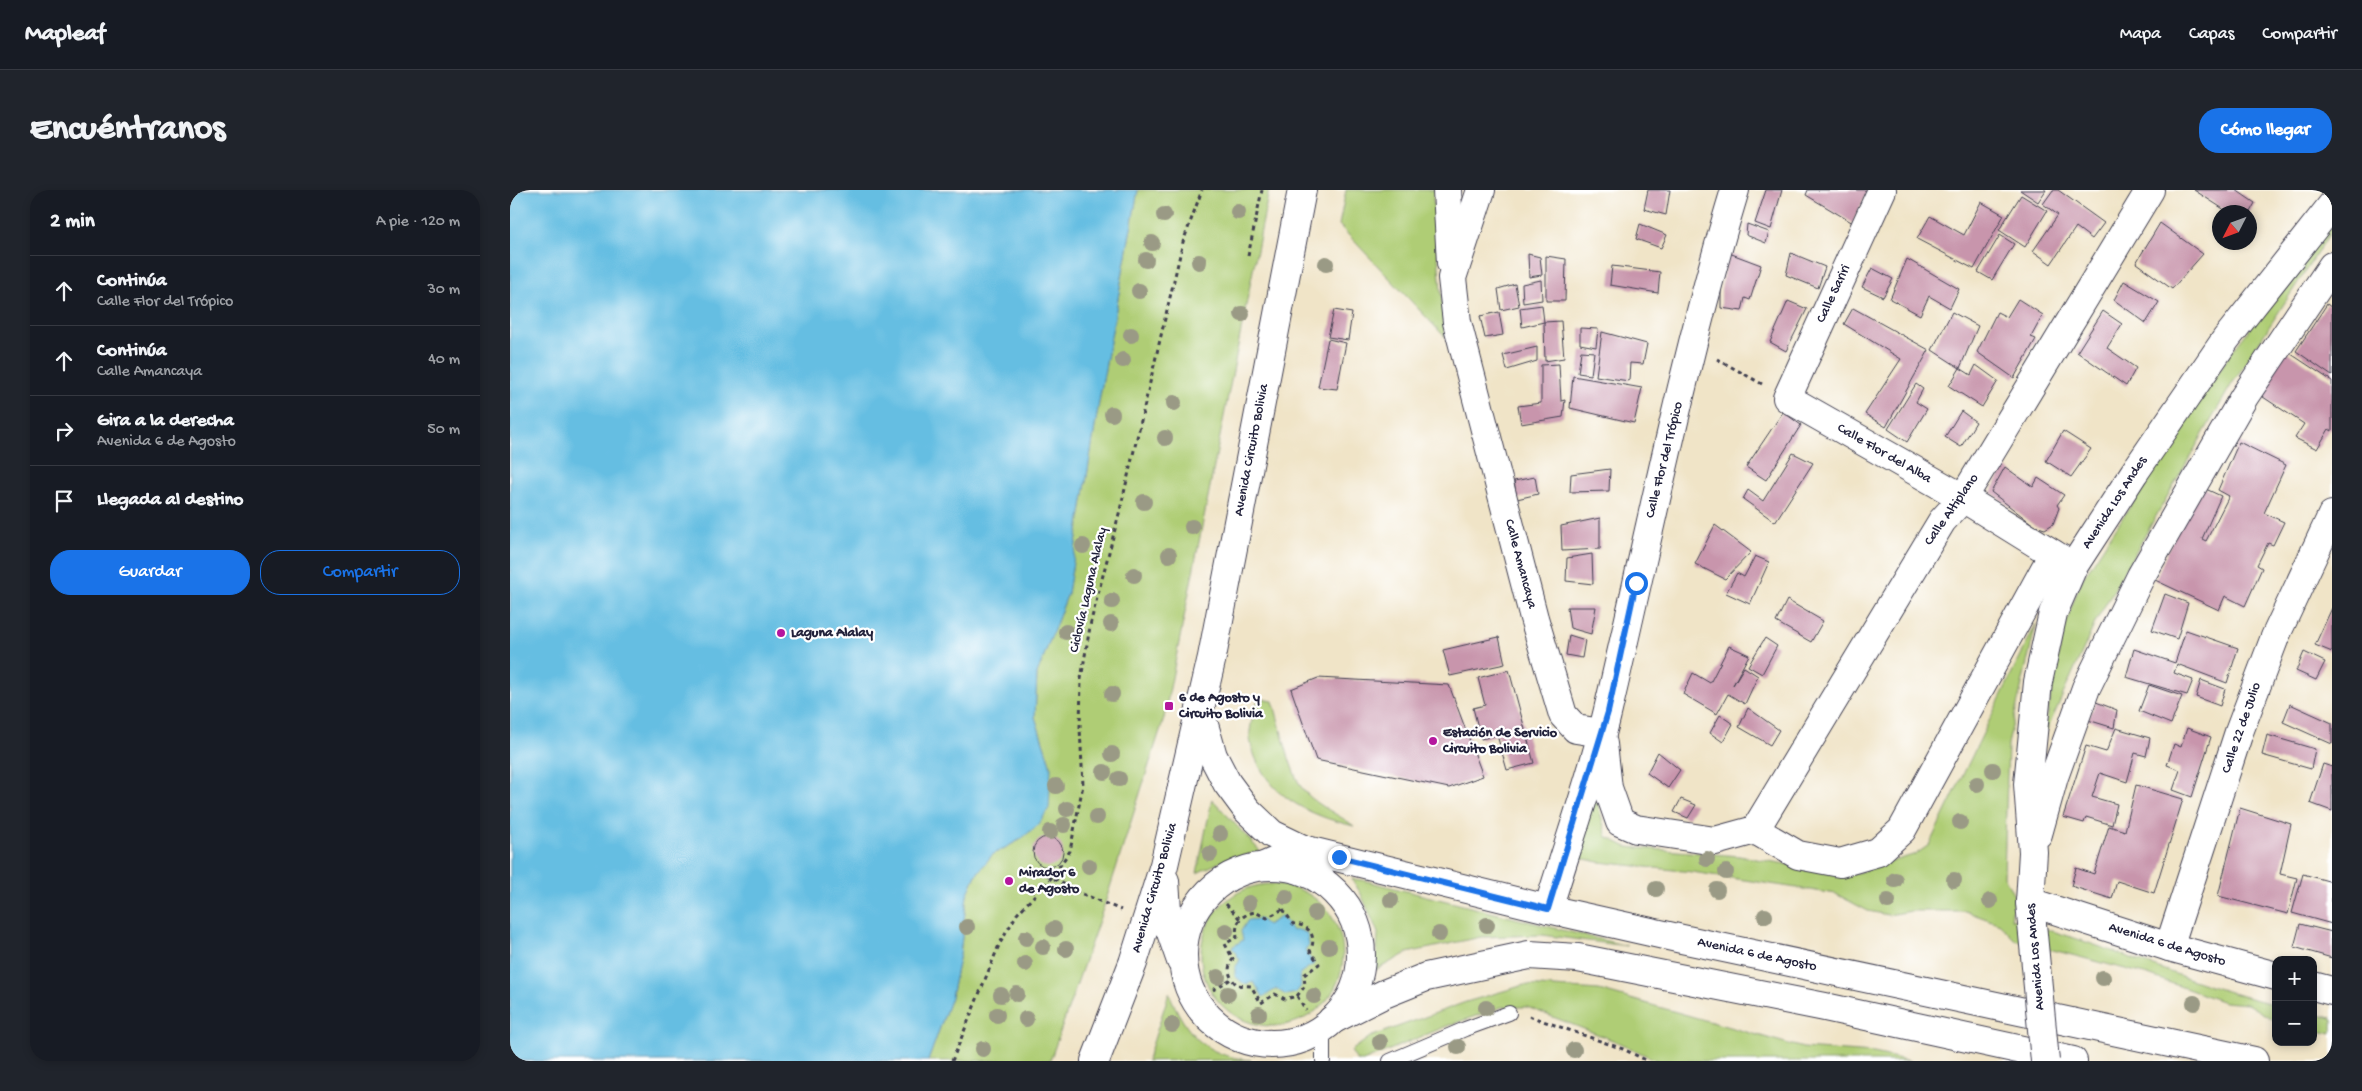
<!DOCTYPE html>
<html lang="es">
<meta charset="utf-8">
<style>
body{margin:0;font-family:"Gochi Hand",sans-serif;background:#20242c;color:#f1f3f6}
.controls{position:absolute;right:15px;bottom:15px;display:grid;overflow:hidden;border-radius:10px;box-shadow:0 2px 8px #0003}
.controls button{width:45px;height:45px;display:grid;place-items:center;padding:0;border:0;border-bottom:1px solid #363941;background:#171b24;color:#f1f3f6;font:25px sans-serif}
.compass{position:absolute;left:1702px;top:15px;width:45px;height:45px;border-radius:50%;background:#171b24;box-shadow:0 2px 8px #0003;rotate:228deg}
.stop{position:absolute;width:15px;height:15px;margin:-11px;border:4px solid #1a73e8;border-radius:50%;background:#fff}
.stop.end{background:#1a73e8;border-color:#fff;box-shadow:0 1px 5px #0008}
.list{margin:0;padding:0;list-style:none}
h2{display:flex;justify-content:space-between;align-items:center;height:65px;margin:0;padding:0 20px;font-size:21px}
h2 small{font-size:16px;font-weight:400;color:#9ea1a6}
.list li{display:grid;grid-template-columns:32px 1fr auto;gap:15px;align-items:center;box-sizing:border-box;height:70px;padding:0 20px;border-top:1px solid #363941}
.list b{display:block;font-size:19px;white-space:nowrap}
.list p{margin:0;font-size:16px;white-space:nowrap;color:#9ea1a6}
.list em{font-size:16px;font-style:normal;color:#9ea1a6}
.actions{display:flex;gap:10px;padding:15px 20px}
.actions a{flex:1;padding:11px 0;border:1px solid #1a73e8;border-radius:20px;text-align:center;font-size:18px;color:#1a73e8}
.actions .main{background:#1a73e8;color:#fff}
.icon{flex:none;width:28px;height:28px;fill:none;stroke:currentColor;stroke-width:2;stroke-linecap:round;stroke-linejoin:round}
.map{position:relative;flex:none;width:1822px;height:871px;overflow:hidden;border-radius:20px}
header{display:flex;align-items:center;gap:30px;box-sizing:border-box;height:70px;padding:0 25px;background:#171b24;border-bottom:1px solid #363941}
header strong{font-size:24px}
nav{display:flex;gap:28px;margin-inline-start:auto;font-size:18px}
.intro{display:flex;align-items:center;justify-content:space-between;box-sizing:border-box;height:120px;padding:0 30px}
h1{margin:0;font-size:35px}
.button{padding:12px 22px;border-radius:20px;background:#1a73e8;color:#fff;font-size:18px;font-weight:700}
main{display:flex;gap:30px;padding:0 30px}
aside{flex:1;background:#171b24;border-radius:20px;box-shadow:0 2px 8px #0003}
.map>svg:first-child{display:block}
.green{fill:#afcd75;stroke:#687858}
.water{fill:#65bee2;stroke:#44708e}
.building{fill:#c895ac}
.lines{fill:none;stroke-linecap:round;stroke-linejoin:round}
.lane-casing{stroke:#413f50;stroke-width:16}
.street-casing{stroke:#413f50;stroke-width:30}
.secondary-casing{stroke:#413f50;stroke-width:30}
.primary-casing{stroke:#413f50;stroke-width:30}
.highway-casing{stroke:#413f50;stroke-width:30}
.path{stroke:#413f50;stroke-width:3;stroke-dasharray:4 4;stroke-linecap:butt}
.lane{stroke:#fff;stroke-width:14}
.street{stroke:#fff;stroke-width:28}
.secondary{stroke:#fff;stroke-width:28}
.primary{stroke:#fff;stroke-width:28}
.highway{stroke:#fff;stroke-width:28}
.secondary-bridge-casing{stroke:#413f50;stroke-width:30;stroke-linecap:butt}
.secondary-bridge{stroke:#fff;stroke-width:28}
.tree{fill:#9a9a85}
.route{stroke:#1a73e8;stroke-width:6}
.poi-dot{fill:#b5179e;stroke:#fff;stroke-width:2}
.labels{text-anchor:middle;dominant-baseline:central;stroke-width:4.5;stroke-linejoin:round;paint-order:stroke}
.street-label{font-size:14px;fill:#22223b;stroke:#fff}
.poi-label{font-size:14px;font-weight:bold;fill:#22223b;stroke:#fff;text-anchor:start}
</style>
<header>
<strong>Mapleaf</strong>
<nav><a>Mapa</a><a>Capas</a><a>Compartir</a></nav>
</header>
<div class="intro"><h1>Encuéntranos</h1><a class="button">Cómo llegar</a></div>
<main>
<aside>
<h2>2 min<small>A pie · 120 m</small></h2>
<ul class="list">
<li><svg class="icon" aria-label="ahead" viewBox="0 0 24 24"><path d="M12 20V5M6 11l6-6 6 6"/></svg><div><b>Continúa</b><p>Calle Flor del Trópico</p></div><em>30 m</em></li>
<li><svg class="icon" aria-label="ahead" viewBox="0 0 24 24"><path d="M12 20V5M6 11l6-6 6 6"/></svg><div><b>Continúa</b><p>Calle Amancaya</p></div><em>40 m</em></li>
<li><svg class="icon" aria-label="right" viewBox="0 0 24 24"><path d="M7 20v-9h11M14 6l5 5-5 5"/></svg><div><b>Gira a la derecha</b><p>Avenida 6 de Agosto</p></div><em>50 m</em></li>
<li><svg class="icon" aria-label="arrive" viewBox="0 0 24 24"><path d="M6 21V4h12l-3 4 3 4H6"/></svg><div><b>Llegada al destino</b></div></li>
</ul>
<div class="actions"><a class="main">Guardar</a><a>Compartir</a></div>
</aside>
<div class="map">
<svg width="1822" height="871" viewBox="0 0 1822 871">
<rect width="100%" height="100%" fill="#fff"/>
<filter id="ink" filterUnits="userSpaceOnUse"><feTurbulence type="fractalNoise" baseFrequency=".02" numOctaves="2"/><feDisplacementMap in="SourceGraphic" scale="10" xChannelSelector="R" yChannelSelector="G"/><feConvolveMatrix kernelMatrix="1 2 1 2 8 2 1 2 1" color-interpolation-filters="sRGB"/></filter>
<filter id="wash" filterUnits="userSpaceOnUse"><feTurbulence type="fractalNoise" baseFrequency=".0096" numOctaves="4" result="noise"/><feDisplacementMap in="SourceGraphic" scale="20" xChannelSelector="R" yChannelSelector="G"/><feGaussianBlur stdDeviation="1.12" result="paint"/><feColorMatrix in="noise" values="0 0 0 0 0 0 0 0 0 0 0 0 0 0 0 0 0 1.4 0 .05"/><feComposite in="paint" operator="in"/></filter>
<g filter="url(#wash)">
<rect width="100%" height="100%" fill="#f0e4c7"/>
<g class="green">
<polygon points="628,0 759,0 654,528 595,713 540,871 418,871 441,807 450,764 457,705 466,685 482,665 511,649 541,577 525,527 527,484 558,403 590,206"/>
<polygon points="836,0 925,0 923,8 935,147 829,35"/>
<path d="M1822,33v7l-102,157 -134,234 -52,116c9,-54 16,-109 39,-159l148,-225z"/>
<path d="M1526,434l-28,120 -4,132 10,20 -3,23c90,23 174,64 265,86v16l-29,-17 -23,-2 -76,-27 -133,-35 -15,-16 -35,-13h-53l-24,4 -20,-4 -32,-17 -144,-22 -93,-10 -24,-5 15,-81 17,61 20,10 112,9 111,19 66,-21 13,-9z"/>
<path d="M748,508l15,3c7,22 18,78 33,92 14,14 32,21 48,33 -48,-11 -93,-33 -104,-86 -2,-12 6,-31 8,-42z"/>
<polygon points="702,609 750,661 708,673 687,683"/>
<polygon points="842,689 852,690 1117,756 1032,745 971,747 897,763 866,780 868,743 851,704"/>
<circle cx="762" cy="765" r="71"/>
<polygon points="1014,795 1089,800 1293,858 1364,863 1400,871 1148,871 1105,851 1017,817 992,817 937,836 853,871 847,871 841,861 860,847 956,812"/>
<path d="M659,803c17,41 35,63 82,67l-104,1z"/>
<polygon points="1803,824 1822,828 1822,844 1803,840"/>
</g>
<g class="water">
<polygon points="0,0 628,0 590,206 558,403 527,484 525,527 541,577 539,618 529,634 511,649 482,665 466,685 457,705 450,764 441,807 418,871 0,871"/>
<polygon points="772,726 782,741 789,740 797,743 799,755 795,761 804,774 790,783 791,796 786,803 776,805 766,799 753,807 744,792 734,794 725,786 725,778 730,770 722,757 733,750 731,741 738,730 750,729 757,735"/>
</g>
<g id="blocks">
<g class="building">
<polygon points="1138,0 1160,0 1156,25 1134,19"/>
<polygon points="1256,0 1272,0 1261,39 1245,33"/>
<polygon points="1298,0 1358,0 1343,33 1296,5"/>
<polygon points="1510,0 1536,0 1528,12"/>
<polygon points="1543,0 1548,0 1594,33 1582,49 1566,37 1541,74 1523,61 1548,25 1533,14"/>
<polygon points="1684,0 1726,0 1745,13 1740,22 1718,22"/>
<polygon points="1511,5 1537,21 1515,57 1489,40"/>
<polygon points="1471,12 1494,25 1464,79 1407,49 1420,26 1454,45"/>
<polygon points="1650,33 1693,64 1662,99 1626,73"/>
<polygon points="1130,34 1157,45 1151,58 1126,49"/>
<polygon points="1237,34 1259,42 1256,53 1236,45"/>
<polygon points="1490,45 1504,54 1482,90 1468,82"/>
<polygon points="1219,63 1251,75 1240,110 1235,108 1232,121 1211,118 1211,99"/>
<polygon points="1281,63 1315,77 1308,98 1276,85"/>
<polygon points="1018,64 1030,67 1032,85 1019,87"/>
<polygon points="1036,66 1056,69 1055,111 1036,111"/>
<polygon points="1397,69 1449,99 1440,118 1419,106 1410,125 1380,109"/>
<polygon points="1102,76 1150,82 1148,103 1100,95"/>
<polygon points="1362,78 1383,89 1373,107 1352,97"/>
<polygon points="1031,90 1032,110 1013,113 1012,94"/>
<polygon points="1614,91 1649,112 1636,133 1604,110"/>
<polygon points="1005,94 1009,116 991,120 988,99"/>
<polygon points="1508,109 1533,125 1521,147 1526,149 1504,188 1467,162 1487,122 1497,127"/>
<polygon points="1278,111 1297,119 1276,161 1260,152"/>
<polygon points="1817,114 1822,118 1822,186 1786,161"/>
<polygon points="1032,115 1034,132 1012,137 1010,118"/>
<polygon points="1343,118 1419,160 1376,237 1355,224 1391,169 1334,134"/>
<polygon points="824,120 842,123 838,150 818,147"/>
<polygon points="1593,121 1612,134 1597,158 1626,178 1616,196 1567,162"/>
<polygon points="989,122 993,145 975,148 970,126"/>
<polygon points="1442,122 1468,136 1450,178 1422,160"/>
<polygon points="1051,131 1054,168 1035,171 1034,132"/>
<polygon points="1070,138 1088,139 1086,157 1070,154"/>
<polygon points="1092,142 1137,154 1133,174 1120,173 1119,191 1086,186"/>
<polygon points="818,149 836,153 827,199 808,197"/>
<polygon points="1027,157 1027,171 997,180 993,165"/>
<polygon points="1775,160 1822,191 1822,241 1819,239 1807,259 1785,248 1794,234 1747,203"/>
<polygon points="1071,161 1084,162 1081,185 1068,183"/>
<polygon points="1049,174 1051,211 1055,210 1053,227 1011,234 1008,216 1031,213 1031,175"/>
<polygon points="1466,175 1488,191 1472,217 1439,196 1450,178 1461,185"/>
<polygon points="1063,186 1132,198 1124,233 1060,218"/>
<polygon points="1406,194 1413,199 1406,212 1417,219 1397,252 1378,239"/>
<polygon points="1451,221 1466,232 1451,257 1435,247"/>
<polygon points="1273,222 1291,235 1256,290 1236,277"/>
<polygon points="1553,241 1581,259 1561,287 1536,271"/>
<polygon points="1729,252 1776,275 1754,323 1774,332 1763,355 1758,353 1747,375 1752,378 1735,416 1715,406 1709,420 1645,390 1687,295 1711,306 1692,349 1696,351 1719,306 1708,300"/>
<polygon points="1283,263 1303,273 1265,332 1233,309 1238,300 1253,311"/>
<polygon points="1495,277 1523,297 1528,288 1554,305 1547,315 1549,318 1543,334 1535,339 1525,336 1481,302"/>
<polygon points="1100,279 1099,301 1060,302 1061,284"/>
<polygon points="1025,287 1028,304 1007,309 1004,291"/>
<polygon points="1090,328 1090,359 1052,361 1051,336"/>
<polygon points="1205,335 1241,362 1215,389 1185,374"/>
<polygon points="1082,364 1083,394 1056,391 1057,368"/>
<polygon points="1245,366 1259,372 1240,414 1216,403 1227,383 1234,387"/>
<polygon points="1655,404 1678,413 1667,449 1642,440"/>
<polygon points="1277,410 1313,431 1301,452 1266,432"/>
<polygon points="1057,417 1086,417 1081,444 1060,438"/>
<polygon points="1822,418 1822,462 1805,455"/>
<polygon points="1676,440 1728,458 1717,493 1667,474 1664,483 1683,490 1677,505 1616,487 1624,459 1665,473"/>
<polygon points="1059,445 1075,450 1072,468 1056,465"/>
<polygon points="989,447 995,474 940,486 933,460"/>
<polygon points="1255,448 1267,456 1252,484 1238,476"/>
<polygon points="1219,456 1239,465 1223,495 1234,477 1248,486 1235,514 1218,504 1207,524 1173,504 1183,483 1200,493"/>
<polygon points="1794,462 1815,472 1806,490 1786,481"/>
<polygon points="999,480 1024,573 997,580 987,545 971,549 963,518 975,515 968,488"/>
<polygon points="808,488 939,495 973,586 939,598 806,570 781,499"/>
<polygon points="1691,490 1715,499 1710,516 1686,507"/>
<polygon points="1639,495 1672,506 1661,534 1629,521"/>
<polygon points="1586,512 1607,520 1604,538 1578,530"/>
<polygon points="1780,514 1822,533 1822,554 1773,532"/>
<polygon points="1238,518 1269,540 1260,555 1229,537"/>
<polygon points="1210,525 1223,534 1213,552 1200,543"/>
<polygon points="1606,538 1640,548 1636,566 1625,563 1617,592 1590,583 1582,607 1607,614 1602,635 1576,627 1574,633 1553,627 1576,556 1596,562"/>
<polygon points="1677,538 1701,547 1682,607 1663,600 1670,580 1657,575 1664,554 1671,557"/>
<polygon points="1757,545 1805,559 1801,579 1752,565"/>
<polygon points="1148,562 1170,580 1158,598 1137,583"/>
<polygon points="1813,574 1822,577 1822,621 1800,613"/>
<polygon points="1626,595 1673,609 1644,703 1607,691 1602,709 1561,696 1566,678 1584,684 1599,636 1615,641"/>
<polygon points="1171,609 1186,615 1178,628 1164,622"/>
<polygon points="1730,618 1781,634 1770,684 1787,688 1778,724 1708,706"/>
<circle cx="538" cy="662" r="15"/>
<polygon points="1793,684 1822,692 1822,734 1782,723"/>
<polygon points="1790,734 1822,742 1822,768 1784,757"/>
</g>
</g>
</g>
<g filter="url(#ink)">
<use href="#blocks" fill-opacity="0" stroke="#413f50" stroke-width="1"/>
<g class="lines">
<g class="lane-casing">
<g id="lane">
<polyline points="813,871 813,838"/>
<polyline points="880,871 955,839 999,823"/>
</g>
</g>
<g class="street-casing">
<g id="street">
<polyline points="937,0 941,73"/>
<polyline points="971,0 942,88 947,132 1024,428 1053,525 1066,539 1092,543"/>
<polyline points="1372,0 1277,208 1453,308 1558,373"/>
<polyline points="1093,554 1098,598 1110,632 1126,639 1205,651 1245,640 1288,665 1330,673 1368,662 1392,640 1543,364"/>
<polyline points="1245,640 1432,331 1453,308 1640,0"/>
<polyline points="1520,712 1659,757 1766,786"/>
<path d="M1038,719c20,-66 44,-131 60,-199 41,-173 75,-349 127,-520"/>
<polyline points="1659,757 1729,542 1765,447 1822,325"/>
<polyline points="1803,796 1822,801"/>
</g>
</g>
<g class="secondary-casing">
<g id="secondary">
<polyline points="1528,644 1544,587 1576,498 1631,386 1734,207 1822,76"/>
<polyline points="1522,734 1520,712 1523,662 1518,594 1528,492 1543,423 1563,377 1624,283 1716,149 1822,15"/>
</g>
</g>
<g class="primary-casing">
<g id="primary">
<polyline points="754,676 793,659 1038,719 1172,749 1744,871"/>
<polyline points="822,830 874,804 916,787 1019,765 1068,768 1315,817 1563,871"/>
</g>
</g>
<g class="highway-casing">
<g id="highway">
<polyline points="691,524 703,566 717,593 737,620 762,644 793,659 813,692"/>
<circle cx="762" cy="765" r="89"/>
<polyline points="655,691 658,734 671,771"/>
<polyline points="585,871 623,773 654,675 702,467 792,0"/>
</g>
</g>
<g class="path">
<polyline points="738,66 752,0"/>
<polyline points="1207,169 1252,194"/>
<polyline points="530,681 568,702 611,720"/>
<polyline points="716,714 730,729"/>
<path d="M773,719l10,15c15,0 25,12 17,27l9,13 -15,11 1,11 -8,10 -12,3 -10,-5 -14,9 -10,-17 -14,-1c-8,-8 -11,-16 -4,-26l-8,-15 12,-7c-3,-14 5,-23 18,-25l12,6z"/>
<polyline points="703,800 721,789"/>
<polyline points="787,806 796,820"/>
<polyline points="1019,826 1113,859 1138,871"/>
<polyline points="442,871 489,755 507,724 542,687 560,661 573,595 570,538 571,489 581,431 610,320 673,52 692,0"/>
</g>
<use href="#lane" class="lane"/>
<use href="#street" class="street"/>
<use href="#secondary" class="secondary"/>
<use href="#primary" class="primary"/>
<use href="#highway" class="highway"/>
<g class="secondary-bridge-casing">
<polyline id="secondary-bridge" points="1522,734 1535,871"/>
</g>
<use href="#secondary-bridge" class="secondary-bridge"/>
</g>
<g class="tree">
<circle cx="728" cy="22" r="8"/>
<circle cx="654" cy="25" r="8"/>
<circle cx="642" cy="53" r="8"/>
<circle cx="636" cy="70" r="8"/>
<circle cx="689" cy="72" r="8"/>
<circle cx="816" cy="74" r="8"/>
<circle cx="629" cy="101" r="8"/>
<circle cx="732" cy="124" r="8"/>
<circle cx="621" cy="145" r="8"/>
<circle cx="613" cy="170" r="8"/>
<circle cx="664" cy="213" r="8"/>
<circle cx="602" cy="224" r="8"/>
<circle cx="655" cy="248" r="8"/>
<circle cx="634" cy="312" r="8"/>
<circle cx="682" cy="337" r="8"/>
<circle cx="573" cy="356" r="8"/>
<circle cx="659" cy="365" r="8"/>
<circle cx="624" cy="385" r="8"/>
<circle cx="602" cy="411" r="8"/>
<circle cx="601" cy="434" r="8"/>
<circle cx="556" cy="442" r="8"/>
<circle cx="602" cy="504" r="8"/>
<circle cx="602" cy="564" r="8"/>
<circle cx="1483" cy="580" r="8"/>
<circle cx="594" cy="582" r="8"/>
<circle cx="609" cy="589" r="8"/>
<circle cx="1467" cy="594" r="8"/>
<circle cx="546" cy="596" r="8"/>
<circle cx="557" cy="619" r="8"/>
<circle cx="587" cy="627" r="8"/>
<circle cx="1450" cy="632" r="8"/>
<circle cx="554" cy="635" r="8"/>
<circle cx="540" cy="642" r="8"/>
<circle cx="710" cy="644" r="8"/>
<circle cx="700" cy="664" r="8"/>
<circle cx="1197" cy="669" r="8"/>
<circle cx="579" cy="676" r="8"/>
<circle cx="1216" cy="682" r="8"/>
<circle cx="1385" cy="690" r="8"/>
<circle cx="1444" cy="690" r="8"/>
<circle cx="1146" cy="699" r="8"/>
<circle cx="1207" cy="700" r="8"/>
<circle cx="776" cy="707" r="8"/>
<circle cx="881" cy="710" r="8"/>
<circle cx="1378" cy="711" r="8"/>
<circle cx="1480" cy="711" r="8"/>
<circle cx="739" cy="713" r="8"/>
<circle cx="805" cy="723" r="8"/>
<circle cx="1255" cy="726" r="8"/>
<circle cx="977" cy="735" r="8"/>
<circle cx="457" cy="737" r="8"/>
<circle cx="544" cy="739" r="8"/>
<circle cx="716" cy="741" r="8"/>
<circle cx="929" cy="744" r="8"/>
<circle cx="516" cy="748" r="8"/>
<circle cx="533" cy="757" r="8"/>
<circle cx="819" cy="757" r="8"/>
<circle cx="556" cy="759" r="8"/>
<circle cx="515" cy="774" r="8"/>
<circle cx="708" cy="787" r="8"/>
<circle cx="1593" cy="788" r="8"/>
<circle cx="507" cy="804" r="8"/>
<circle cx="718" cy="804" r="8"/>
<circle cx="491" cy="805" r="8"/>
<circle cx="804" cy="806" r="8"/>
<circle cx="1684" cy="813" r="8"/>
<circle cx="976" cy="818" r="8"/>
<circle cx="749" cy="824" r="8"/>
<circle cx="487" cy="825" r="8"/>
<circle cx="516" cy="829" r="8"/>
<circle cx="662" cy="835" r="8"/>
<circle cx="870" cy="852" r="8"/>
<circle cx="948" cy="857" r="8"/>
<circle cx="473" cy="859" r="8"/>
<circle cx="1064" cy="860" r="8"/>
</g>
</g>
<g class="lines" filter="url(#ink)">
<polyline class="route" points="829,667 1038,719 1098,522 1126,393"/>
</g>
<g class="poi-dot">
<circle cx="271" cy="443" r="5"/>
<rect x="654" y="511" width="10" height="10" rx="2.5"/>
<circle cx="923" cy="551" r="5"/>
<circle cx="499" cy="691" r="5"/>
</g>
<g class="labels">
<g class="street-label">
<text transform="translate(1324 104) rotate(-65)">Calle Sariri</text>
<text transform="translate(742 260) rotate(-79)">Avenida Circuito Bolivia</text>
<text transform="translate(1374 264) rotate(30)">Calle Flor del Alba</text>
<text transform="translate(1155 270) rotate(-76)">Calle Flor del Trópico</text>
<text transform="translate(1605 313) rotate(-57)">Avenida Los Andes</text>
<text transform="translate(1442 320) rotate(-55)">Calle Altiplano</text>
<text transform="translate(1010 374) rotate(75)">Calle Amancaya</text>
<text transform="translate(579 400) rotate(-77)">Ciclovía Laguna Alalay</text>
<text transform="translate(1732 538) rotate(-71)">Calle 22 de Julio</text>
<text transform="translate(645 698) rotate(-74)">Avenida Circuito Bolivia</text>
<text transform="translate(1657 755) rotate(17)">Avenida 6 de Agosto</text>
<text transform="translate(1247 765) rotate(12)">Avenida 6 de Agosto</text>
<text transform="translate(1526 767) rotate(-95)">Avenida Los Andes</text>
</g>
<g class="poi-label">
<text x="281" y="443">Laguna Alalay</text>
<text x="669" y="508">6 de Agosto y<tspan x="669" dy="16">Circuito Bolivia</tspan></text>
<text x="933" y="543">Estación de Servicio<tspan x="933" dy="16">Circuito Bolivia</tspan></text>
<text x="509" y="683">Mirador 6<tspan x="509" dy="16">de Agosto</tspan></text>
</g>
</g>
</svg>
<div class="controls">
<button>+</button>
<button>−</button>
</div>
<svg class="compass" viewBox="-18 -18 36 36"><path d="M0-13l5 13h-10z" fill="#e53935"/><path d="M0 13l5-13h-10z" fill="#9ea1a6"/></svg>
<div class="stop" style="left:1126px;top:393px"></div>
<div class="stop end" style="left:829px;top:667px"></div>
</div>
</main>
